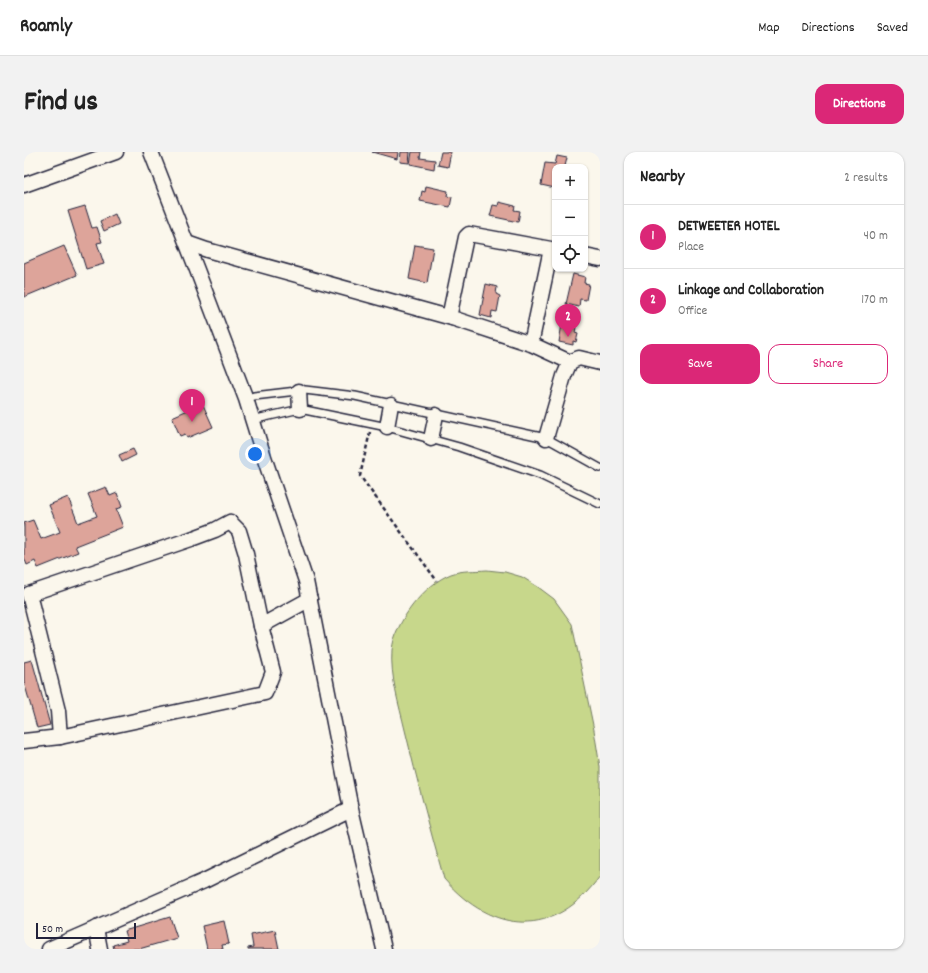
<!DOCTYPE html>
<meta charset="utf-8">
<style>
body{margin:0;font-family:Dekko,sans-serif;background:#f2f2f2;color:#222}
.controls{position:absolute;right:12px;top:12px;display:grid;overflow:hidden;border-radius:8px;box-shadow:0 1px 3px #0004}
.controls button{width:36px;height:36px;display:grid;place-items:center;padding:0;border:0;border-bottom:1px solid #e0e0e0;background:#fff;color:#222;font:20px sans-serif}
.scale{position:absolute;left:12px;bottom:10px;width:100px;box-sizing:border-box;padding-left:4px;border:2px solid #22223b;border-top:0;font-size:11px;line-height:14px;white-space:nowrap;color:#22223b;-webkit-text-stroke:3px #fbf7ec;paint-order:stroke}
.you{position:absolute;left:231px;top:302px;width:14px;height:14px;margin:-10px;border:3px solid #fff;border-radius:50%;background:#1a73e8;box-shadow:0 0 0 6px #1a73e833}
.badge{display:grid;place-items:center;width:26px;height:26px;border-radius:50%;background:#db2777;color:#fff;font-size:13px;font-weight:700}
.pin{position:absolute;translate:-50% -33px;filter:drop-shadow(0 1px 2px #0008)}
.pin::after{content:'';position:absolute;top:21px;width:14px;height:12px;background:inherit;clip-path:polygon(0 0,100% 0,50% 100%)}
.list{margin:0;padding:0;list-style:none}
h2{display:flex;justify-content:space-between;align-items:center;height:52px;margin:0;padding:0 16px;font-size:17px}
h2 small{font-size:13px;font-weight:400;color:#767676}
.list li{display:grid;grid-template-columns:26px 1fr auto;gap:12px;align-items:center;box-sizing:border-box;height:64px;padding:0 16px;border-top:1px solid #e0e0e0}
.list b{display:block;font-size:15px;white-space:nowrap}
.list p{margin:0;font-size:13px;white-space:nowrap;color:#767676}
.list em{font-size:13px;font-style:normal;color:#767676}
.actions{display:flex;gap:8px;padding:12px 16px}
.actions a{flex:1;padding:9px 0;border:1px solid #db2777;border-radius:12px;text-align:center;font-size:14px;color:#db2777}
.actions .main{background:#db2777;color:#fff}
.icon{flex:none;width:22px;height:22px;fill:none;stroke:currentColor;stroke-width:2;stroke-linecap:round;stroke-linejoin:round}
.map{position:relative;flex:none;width:576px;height:797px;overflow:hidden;border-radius:12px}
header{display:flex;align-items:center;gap:24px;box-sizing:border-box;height:56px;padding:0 20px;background:#fff;border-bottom:1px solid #e0e0e0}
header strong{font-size:19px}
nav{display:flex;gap:22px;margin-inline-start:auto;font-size:14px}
.intro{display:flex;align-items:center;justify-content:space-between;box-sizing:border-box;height:96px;padding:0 24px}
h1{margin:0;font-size:28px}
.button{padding:10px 18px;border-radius:12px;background:#db2777;color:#fff;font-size:14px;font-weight:700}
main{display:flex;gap:24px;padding:0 24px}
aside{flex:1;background:#fff;border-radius:12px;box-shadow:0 1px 3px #0004}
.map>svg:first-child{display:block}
.green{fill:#c7d78b;stroke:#747c63}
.building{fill:#dda49a;stroke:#22223b}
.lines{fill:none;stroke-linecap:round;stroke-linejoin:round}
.lane-casing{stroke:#22223b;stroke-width:10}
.street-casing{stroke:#22223b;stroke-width:17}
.path{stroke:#22223b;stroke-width:2.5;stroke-dasharray:4 3;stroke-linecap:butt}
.lane{stroke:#fbf7ec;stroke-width:7}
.street{stroke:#fbf7ec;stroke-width:14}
</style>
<header>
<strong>Roamly</strong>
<nav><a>Map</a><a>Directions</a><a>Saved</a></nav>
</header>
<div class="intro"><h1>Find us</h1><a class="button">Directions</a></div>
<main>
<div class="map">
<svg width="576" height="797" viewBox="0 0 576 797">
<rect width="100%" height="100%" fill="#fbf7ec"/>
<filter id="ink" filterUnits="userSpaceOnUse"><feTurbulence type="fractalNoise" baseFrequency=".025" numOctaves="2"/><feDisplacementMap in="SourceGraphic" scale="8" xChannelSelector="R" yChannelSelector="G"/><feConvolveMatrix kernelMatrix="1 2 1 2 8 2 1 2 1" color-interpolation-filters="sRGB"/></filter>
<g filter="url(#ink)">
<path class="green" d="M463,418l18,2 17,5 16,10 16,12 18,25 22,106 6,37v109c-45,63 -107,59 -156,3 -14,-49 -27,-99 -39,-149 -6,-26 -15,-53 -13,-80 3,-29 33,-66 59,-76 11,-4 24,-3 36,-4z"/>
<g class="building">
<polygon points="348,0 374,0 373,7"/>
<polygon points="377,0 386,0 385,11 376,10"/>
<polygon points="388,0 397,0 396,6 411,8 410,17 386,12"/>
<polygon points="417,0 427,0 424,15 414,13"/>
<polygon points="533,4 543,6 541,14 545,15 531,15 531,36 517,33 521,11 531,12"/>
<polygon points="402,34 424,39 423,44 428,45 426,55 396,49 398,39 401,40"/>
<polygon points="475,50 491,54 490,58 496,59 494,70 466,64 469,53 474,54"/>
<polygon points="61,54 68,76 73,75 78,90 73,91 80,112 62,117 44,59"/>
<polygon points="91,62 95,72 80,79 76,69"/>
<polygon points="391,93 409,96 403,131 385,127"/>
<polygon points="40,94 53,123 0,145 0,111"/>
<polygon points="549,122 561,125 560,131 565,132 562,148 556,147 555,155 542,152"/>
<polygon points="462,132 473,135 472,142 476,144 473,160 468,159 467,166 456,163"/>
<polygon points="538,172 552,175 551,181 554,182 552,190 549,189 549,193 535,190"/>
<polygon points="176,246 189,275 163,286 161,282 156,284 148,265 164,258 162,252"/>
<polygon points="109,297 112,303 98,310 95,303"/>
<polygon points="82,335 86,344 93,341 98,355 92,357 99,375 51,394 54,400 14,416 11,409 3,413 0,405 0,371 9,368 17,387 36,380 25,353 44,345 54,371 73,364 64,342"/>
<polygon points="8,508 26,573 13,576 0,530 0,510"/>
<polygon points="146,765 153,786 115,797 90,797 89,793 103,789 100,779"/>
<polygon points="200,769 205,792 198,793 199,797 183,797 178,774"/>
<polygon points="251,778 255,797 224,797 224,796 229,795 227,783"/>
</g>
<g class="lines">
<g class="lane-casing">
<g id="lane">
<polyline points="222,247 230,244 281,238 331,244 522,286 576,316"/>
<polyline points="228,268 276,257 363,275 435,295 516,323 576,352"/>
</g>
</g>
<g class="street-casing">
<g id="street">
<polyline points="127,0 173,118 222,247 240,305 282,429 327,657 360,797"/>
<polyline points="0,33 92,0"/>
<polyline points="163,91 183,98 428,166"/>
<polyline points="561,104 576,107"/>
<polyline points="507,192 527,97 445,82 442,85 426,161 428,166 507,192 546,210"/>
<polyline points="275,239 276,257"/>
<polyline points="363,275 367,253"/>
<polyline points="522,286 540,224 546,210 555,206 576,211"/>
<polyline points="407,287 412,263"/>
<polyline points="36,585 241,541 249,520 237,474"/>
<polyline points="0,589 36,585 34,559 5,442 167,387 191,378 206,370 215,379 222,402 237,474 286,447"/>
<polyline points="72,776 76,797"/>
<polyline points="25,797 180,729 327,657"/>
</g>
</g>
<polyline class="path" points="346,280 336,324 413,429"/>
<use href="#lane" class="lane"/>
<use href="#street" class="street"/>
</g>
</g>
</svg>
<div class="controls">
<button>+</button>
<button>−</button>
<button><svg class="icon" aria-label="locate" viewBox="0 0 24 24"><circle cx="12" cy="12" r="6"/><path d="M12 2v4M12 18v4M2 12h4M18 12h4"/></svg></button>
</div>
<div class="scale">50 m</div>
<div class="you"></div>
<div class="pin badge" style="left:168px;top:270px">1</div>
<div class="pin badge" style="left:544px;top:185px">2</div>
</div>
<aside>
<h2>Nearby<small>2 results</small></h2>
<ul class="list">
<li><span class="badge">1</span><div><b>DETWEETER HOTEL</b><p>Place</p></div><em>40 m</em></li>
<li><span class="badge">2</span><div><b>Linkage and Collaboration</b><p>Office</p></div><em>170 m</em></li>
</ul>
<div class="actions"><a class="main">Save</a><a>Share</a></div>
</aside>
</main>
